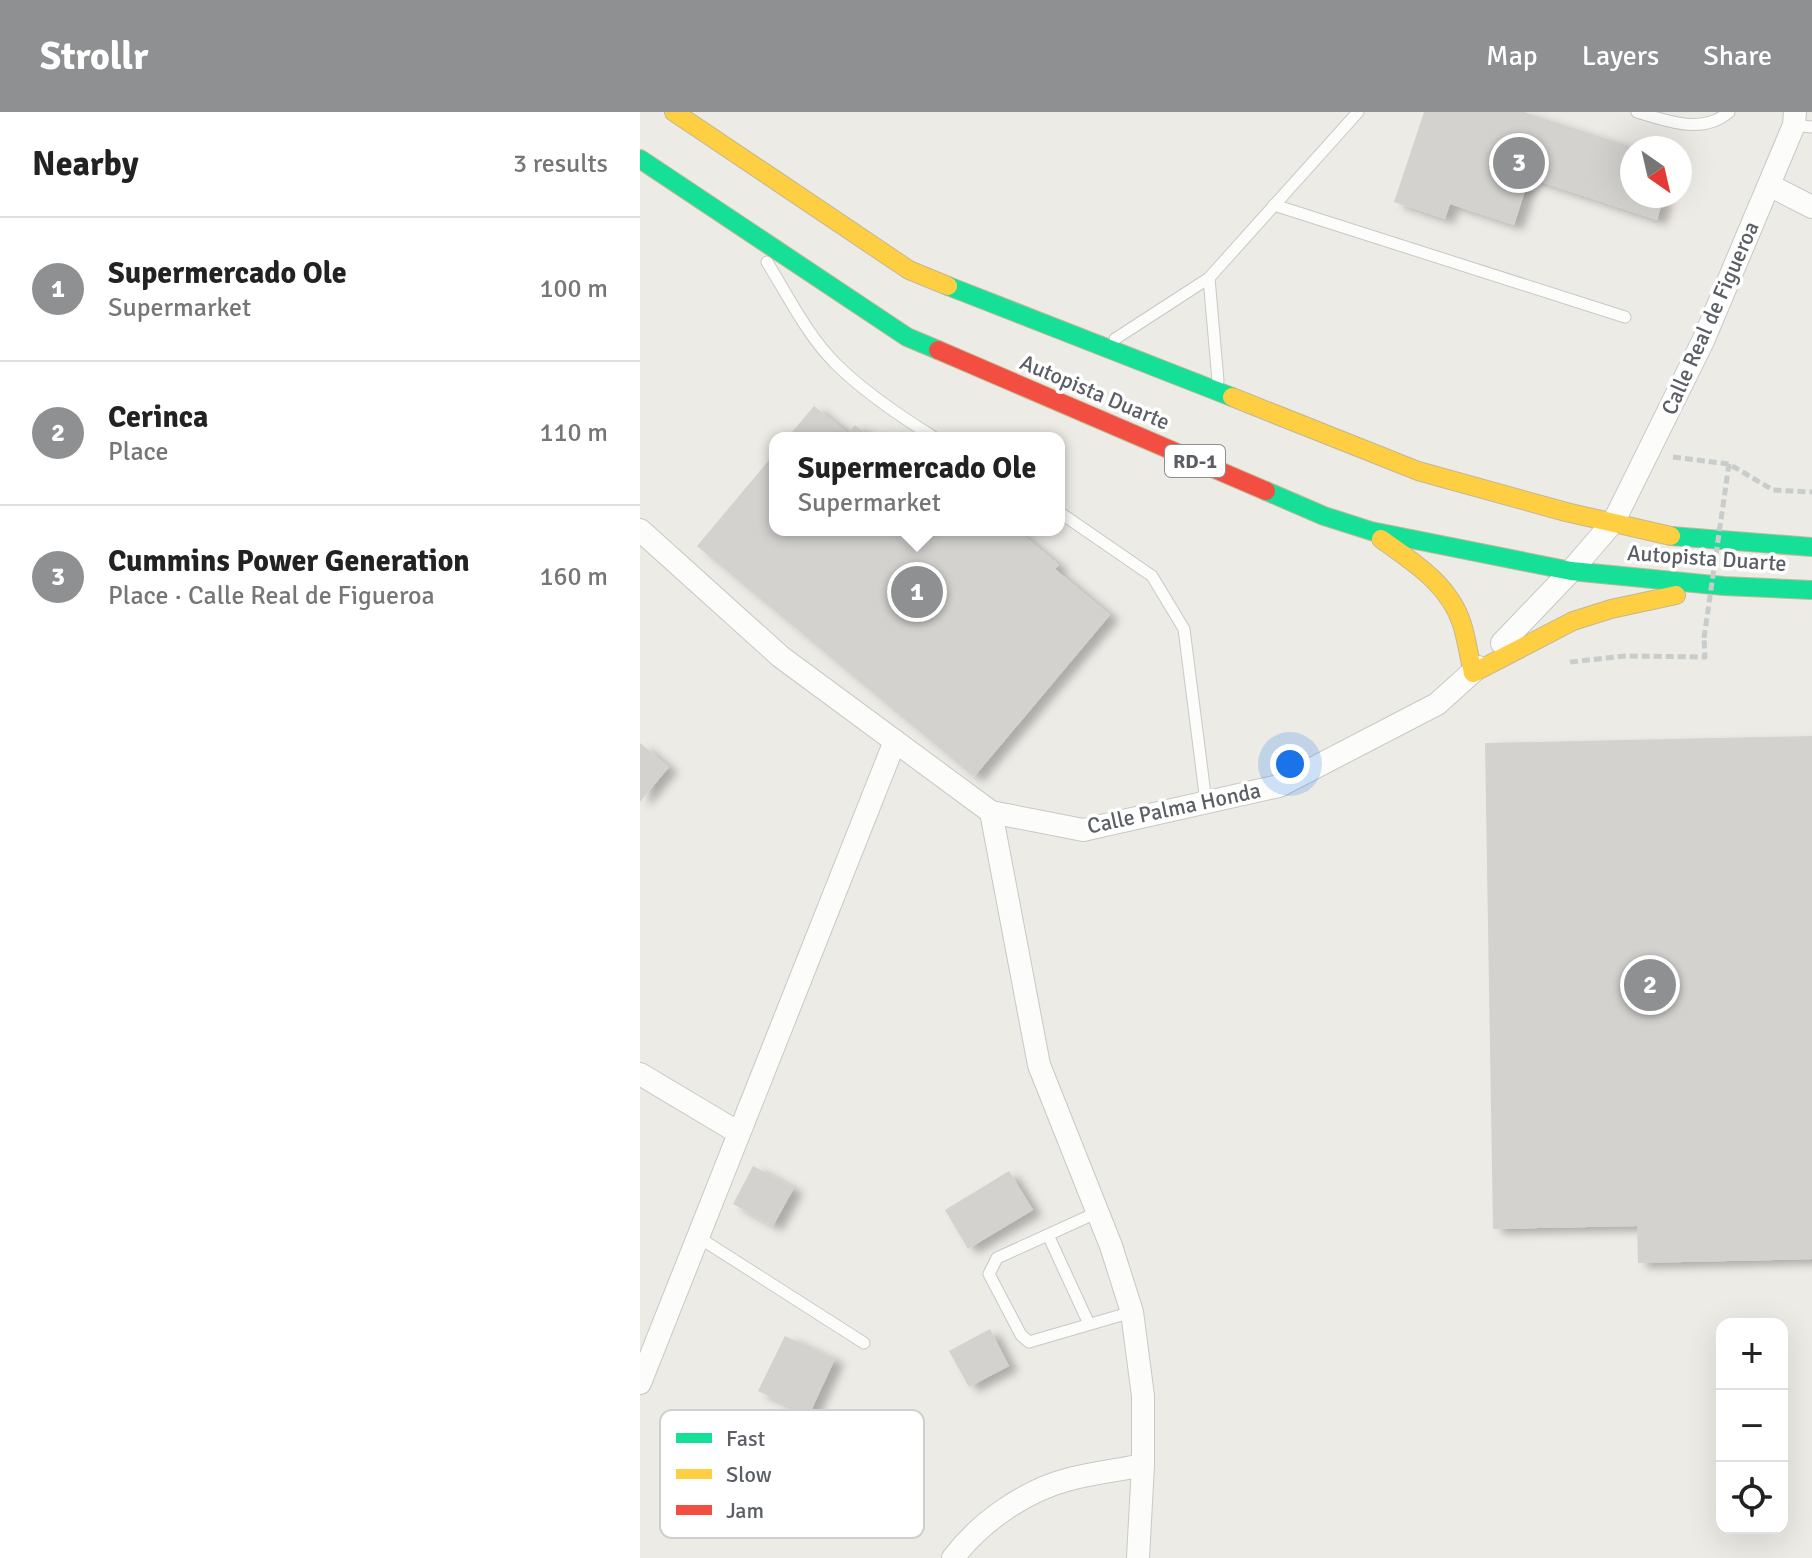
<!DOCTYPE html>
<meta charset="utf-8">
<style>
body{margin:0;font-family:Signika,sans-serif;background:#f2f2f2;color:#222}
.controls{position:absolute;right:24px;bottom:24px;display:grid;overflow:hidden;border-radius:16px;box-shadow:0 8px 32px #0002}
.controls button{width:72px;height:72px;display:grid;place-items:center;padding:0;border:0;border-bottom:2px solid #e0e0e0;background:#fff;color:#222;font:40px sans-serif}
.compass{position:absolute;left:980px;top:24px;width:72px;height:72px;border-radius:50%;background:#fff;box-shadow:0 8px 32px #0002;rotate:146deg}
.you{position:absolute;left:650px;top:652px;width:28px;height:28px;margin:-20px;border:6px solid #fff;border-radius:50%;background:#1a73e8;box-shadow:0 0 0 12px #1a73e833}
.badge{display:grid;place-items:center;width:52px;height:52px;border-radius:50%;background:#8e9092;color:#fff;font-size:26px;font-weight:700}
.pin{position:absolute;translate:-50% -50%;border:4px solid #fff;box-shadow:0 2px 8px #0006}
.popup{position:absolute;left:129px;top:320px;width:296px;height:104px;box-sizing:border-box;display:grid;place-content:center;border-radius:16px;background:#fff;filter:drop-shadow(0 2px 6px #0005);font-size:26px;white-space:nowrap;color:#767676}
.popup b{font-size:30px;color:#222}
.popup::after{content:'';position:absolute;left:50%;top:100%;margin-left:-16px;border:16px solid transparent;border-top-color:#fff}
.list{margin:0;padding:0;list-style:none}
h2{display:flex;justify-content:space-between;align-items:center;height:104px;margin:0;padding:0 32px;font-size:34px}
h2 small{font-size:26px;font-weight:400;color:#767676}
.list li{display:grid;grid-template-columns:52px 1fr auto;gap:24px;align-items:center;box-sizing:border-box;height:144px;padding:0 32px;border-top:2px solid #e0e0e0}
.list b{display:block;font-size:30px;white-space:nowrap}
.list p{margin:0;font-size:26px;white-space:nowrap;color:#767676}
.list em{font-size:26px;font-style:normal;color:#767676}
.icon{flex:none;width:44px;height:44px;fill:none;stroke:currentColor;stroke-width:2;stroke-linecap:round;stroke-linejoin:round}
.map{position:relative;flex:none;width:1172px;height:1446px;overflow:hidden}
header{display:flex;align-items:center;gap:48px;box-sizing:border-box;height:112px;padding:0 40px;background:#8e9092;color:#fff}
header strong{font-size:38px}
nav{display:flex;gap:44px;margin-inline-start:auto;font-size:28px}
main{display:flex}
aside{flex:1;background:#fff}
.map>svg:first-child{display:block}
.building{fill:#d3d2cf;filter:url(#shadow)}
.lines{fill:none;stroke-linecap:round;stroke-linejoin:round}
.lane-casing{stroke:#c8c8c7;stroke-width:13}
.street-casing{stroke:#c8c8c7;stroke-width:24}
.fast-casing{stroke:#c4b793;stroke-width:20}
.slow-casing{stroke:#c4b793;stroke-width:20}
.jam-casing{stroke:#c4b793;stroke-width:20}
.path{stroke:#c8ccca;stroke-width:5;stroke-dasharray:8 4;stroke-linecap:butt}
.lane{stroke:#fcfcfb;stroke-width:11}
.street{stroke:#fcfcfb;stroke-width:22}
.fast{stroke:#16e098;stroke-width:18}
.slow{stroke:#ffcf43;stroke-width:18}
.jam{stroke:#f24e42;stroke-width:18}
.path-bridge{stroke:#c8ccca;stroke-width:5;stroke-dasharray:8 4;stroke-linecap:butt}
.labels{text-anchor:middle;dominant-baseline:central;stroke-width:7;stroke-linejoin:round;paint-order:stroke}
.shield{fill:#fff;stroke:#8c8f93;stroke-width:2}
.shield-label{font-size:20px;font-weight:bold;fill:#5b5f65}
.street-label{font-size:22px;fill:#5b5f65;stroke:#fff}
.key{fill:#fff;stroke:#cecfd1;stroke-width:2}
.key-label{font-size:22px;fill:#5b5f65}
</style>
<header>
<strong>Strollr</strong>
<nav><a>Map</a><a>Layers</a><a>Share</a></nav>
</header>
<main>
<aside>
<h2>Nearby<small>3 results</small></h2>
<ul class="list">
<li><span class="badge">1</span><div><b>Supermercado Ole</b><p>Supermarket</p></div><em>100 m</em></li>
<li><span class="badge">2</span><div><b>Cerinca</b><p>Place</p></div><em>110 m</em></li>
<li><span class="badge">3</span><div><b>Cummins Power Generation</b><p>Place · Calle Real de Figueroa</p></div><em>160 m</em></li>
</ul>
</aside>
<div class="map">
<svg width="1172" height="1446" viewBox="0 0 1172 1446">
<defs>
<filter id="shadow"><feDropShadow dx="9" dy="5" stdDeviation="4" flood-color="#0004"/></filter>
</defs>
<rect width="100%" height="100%" fill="#ecebe6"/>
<g class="building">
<polygon points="784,0 884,0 992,35 992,84 1024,84 1017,108 889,66 874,113 810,92 805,107 754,90"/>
<polygon points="174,294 208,321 215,313 231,326 147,326"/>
<polygon points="135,341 135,418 377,418 419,453 415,457 470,503 334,665 57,434"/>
<polygon points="1172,624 1172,1147 998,1151 997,1114 853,1117 845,631"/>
<polygon points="0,631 29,655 0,690"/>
<polygon points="113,1054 154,1076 133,1114 93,1092"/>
<polygon points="369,1059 393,1098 328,1137 305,1098"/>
<polygon points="350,1217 369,1254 329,1275 309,1239"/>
<polygon points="145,1224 195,1247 169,1303 118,1279"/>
</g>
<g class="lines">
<g class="lane-casing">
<g id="lane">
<path d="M997,0c30,9 65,23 92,0"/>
<polyline points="1154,13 1172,15"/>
<polyline points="634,93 985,205"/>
<path d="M127,150c21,34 40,73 69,102 26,26 67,54 99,74"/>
<polyline points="569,166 578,269"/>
<polyline points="475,227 569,166 718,0"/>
<polyline points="419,400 512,464 544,517 566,690"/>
<polyline points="458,1100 357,1146 349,1162 381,1223 389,1230 492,1200"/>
<polyline points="408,1123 449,1212"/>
<polyline points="58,1125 224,1231"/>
</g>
</g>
<g class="street-casing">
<g id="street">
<polyline points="1129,73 1172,95"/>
<polyline points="0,418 141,545 351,700 443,718 639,674 797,592 838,555"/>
<polyline points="862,531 931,459 974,409 1063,229 1154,13 1155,0"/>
<polyline points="351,700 399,953 471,1134 492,1200 503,1284 503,1353 498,1446"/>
<polyline points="0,962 99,1021"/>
<polyline points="0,1271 255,629"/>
<path d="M313,1446c27,-36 73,-68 117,-79 24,-6 49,-9 73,-14"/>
</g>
</g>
<g class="fast-casing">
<g id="fast">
<polyline points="0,47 267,225 298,238"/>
<polyline points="308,174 592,285"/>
<polyline points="626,379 684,404 731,419 931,459 1084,474 1172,478"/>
<polyline points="1031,424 1172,435"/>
</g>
</g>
<g class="slow-casing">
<g id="slow">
<polyline points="34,0 269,158 308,174"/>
<polyline points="592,285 778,359 926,400 1031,424"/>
<path d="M741,427c32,23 68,45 81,85 5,16 7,33 11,49l100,-52 38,-12 65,-14"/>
</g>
</g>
<g class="jam-casing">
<polyline id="jam" points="298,238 626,379"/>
</g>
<g class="path">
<polyline points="1033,345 1089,352 1133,378 1172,380"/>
<polyline points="930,550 985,544 1065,545 1064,526"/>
</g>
<use href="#lane" class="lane"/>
<use href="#street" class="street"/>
<use href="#fast" class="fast"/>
<use href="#slow" class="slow"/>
<use href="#jam" class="jam"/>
<polyline class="path-bridge" points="1064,526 1089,352"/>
</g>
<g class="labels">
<rect class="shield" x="525" y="333" width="60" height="32" rx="6"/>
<g class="shield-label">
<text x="555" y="349">RD-1</text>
</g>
<g class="street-label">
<text transform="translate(1070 206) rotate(-66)">Calle Real de Figueroa</text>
<text transform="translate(455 280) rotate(23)">Autopista Duarte</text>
<text transform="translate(1067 446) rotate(4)">Autopista Duarte</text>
<text transform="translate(534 696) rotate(-12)">Calle Palma Honda</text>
</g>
</g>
<rect x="20" y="1298" width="264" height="128" rx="12" class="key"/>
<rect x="36" y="1321" width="36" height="10" fill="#16e098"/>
<rect x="36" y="1357" width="36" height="10" fill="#ffcf43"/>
<rect x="36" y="1393" width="36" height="10" fill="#f24e42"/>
<g class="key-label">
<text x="86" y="1334">Fast</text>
<text x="86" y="1370">Slow</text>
<text x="86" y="1406">Jam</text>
</g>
</svg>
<div class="controls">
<button>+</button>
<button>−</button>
<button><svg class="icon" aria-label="locate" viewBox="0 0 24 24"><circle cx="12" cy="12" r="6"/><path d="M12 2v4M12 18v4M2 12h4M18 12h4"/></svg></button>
</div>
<svg class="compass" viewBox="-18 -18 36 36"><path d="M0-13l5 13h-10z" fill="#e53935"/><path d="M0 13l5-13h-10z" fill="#767676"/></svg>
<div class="you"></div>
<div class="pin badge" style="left:277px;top:480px">1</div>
<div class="popup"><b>Supermercado Ole</b>Supermarket</div>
<div class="pin badge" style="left:1010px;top:873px">2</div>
<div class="pin badge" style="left:879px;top:51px">3</div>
</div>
</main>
